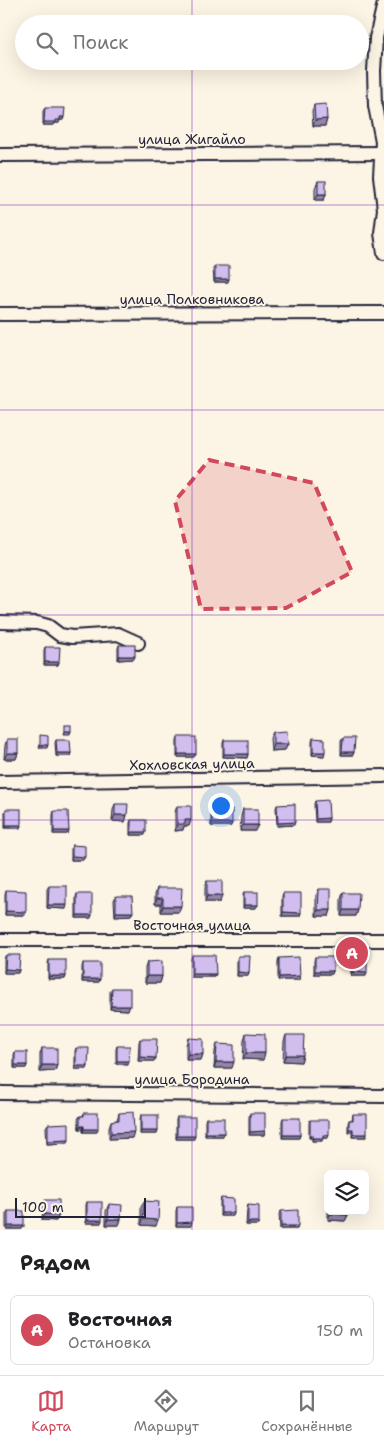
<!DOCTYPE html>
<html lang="ru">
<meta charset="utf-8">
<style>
body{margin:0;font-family:"Shantell Sans",sans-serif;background:#f6f6f6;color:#202124}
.controls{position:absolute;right:15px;bottom:15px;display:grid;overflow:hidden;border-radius:8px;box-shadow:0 5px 20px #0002}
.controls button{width:45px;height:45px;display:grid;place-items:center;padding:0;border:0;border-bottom:1px solid #e0e0e0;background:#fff;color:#202124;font:25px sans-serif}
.scale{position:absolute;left:15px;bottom:12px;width:131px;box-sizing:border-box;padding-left:5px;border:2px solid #22223b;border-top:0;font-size:14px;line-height:18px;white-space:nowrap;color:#22223b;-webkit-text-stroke:4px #fcf5e5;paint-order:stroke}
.you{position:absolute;left:220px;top:805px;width:18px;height:18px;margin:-12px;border:4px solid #fff;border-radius:50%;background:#1a73e8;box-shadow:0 0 0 8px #1a73e833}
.badge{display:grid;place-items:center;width:32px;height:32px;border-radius:50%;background:#d1495b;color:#fff;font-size:16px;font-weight:700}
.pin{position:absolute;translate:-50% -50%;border:2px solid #fff;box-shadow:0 1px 5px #0006}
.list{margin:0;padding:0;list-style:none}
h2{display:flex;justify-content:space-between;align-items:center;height:65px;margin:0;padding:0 20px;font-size:21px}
h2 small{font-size:16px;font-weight:400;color:#757577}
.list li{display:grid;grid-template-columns:32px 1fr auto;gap:15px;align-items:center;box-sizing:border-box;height:70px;margin:0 10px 10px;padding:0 10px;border:1px solid #e0e0e0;border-radius:8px}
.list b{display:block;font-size:19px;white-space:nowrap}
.list p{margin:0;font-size:16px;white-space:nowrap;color:#757577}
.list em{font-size:16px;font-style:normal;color:#757577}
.icon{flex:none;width:28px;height:28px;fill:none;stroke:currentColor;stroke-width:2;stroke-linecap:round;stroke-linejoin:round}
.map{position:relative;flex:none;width:384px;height:1230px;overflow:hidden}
.search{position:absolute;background:#fff;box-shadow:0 5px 20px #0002;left:15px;right:15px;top:15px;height:55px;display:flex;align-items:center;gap:12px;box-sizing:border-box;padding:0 18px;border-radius:28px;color:#757577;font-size:19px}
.sheet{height:145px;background:#fff}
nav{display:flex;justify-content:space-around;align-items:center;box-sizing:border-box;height:70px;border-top:1px solid #e0e0e0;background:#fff;font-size:14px;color:#757577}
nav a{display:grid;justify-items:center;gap:2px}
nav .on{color:#d1495b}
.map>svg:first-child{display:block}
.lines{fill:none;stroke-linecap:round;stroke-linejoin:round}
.minor-casing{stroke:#22223b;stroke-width:16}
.minor{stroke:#fcf5e5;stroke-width:12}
.wall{fill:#b4a3ce;stroke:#22223b}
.shaded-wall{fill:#9285a7;stroke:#22223b}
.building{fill:#d1beef;stroke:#22223b}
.marked{fill:#d1495b;fill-opacity:0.2;stroke:#d1495b;stroke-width:4;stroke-dasharray:10 6;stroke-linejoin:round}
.grid{fill:none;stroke:#7b2cbf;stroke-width:1;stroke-opacity:0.55}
.labels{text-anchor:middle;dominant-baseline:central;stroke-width:4;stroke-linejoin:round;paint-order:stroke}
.street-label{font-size:14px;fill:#22223b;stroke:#fcf5e5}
</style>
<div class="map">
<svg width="384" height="1230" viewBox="0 0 384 1230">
<rect width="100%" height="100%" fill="#fcf5e5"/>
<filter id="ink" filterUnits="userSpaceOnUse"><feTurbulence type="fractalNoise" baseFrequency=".02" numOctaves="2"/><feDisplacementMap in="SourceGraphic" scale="10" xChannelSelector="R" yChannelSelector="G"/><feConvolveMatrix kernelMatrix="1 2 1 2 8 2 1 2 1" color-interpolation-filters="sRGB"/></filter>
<g filter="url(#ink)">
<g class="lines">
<g class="minor-casing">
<g id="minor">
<polyline points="384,3 376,38 374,71 375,106 382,141 380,176 384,209 381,233 384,253"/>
<polyline points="0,155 384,153"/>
<polyline points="0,314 384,313"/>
<polyline points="0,622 37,623 48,626 60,635 72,637 118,634 138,643"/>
<polyline points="0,782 384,776"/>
<polyline points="0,940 384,940"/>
<polyline points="0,1093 384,1096"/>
</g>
</g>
<use href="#minor" class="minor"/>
</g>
<g class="wall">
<polygon points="314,105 327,119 325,126 313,126 312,111"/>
<polygon points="45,108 64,117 63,120 60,120 59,123 55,123 54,125 43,125 43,111"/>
<polygon points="318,181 326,194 324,200 315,200 315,188"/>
<polygon points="215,266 228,282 214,282 213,269"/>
<polygon points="119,645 134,659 118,660 118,648"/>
<polygon points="45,647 59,662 58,665 44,665 44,650"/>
<polygon points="273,732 288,744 285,750 271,751 270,738"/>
<polygon points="178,737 196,754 194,757 177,757 177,740"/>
<polygon points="313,738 324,756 312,755 312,742"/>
<polygon points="343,738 354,752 353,755 341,755 341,741"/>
<polygon points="7,739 18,753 16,759 4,759 5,745"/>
<polygon points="56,740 71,753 70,756 56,756 55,743"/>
<polygon points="224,740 248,754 247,758 223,757 223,743"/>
<polygon points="315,801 329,818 328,822 315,822 314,804"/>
<polygon points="115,804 127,815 125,822 112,821 113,810"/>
<polygon points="277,805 294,825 277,826 276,808"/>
<polygon points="177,806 191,820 189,826 184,826 183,830 175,831 175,812"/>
<polygon points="6,809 21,825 20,828 5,828 5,812"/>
<polygon points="212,809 231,826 211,826 211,812"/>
<polygon points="243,809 255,831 240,831 241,816"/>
<polygon points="54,811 69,831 67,834 53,834 53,815"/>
<polygon points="131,820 145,835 130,835 130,823"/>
<polygon points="72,845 83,860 71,860 71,848"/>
<polygon points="207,881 220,902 205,902 205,887"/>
<polygon points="49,886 66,909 47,908 47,889"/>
<polygon points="157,888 179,912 161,912 161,904 155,904 155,894"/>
<polygon points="319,889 331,910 329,916 316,916 316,896"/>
<polygon points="6,890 25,915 5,915 5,894"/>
<polygon points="244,892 256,908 243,908 243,895"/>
<polygon points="283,893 300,916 282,916 282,896"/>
<polygon points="343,893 358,910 356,916 341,916 341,899"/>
<polygon points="77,894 91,918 76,918 76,897"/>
<polygon points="116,896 133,912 131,915 115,916 114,900"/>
<polygon points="6,955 19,970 18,973 4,973 4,958"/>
<polygon points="192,955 216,974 214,977 191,977 191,959"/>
<polygon points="238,956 249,973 248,976 237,976 237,959"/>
<polygon points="315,957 333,971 332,974 314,974 314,961"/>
<polygon points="279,958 299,980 278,980 278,961"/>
<polygon points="353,958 367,973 366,976 351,976 351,961"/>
<polygon points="49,960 66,976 65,979 48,979 48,963"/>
<polygon points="147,962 162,976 160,983 145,983 145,968"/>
<polygon points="83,963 99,982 82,982 82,967"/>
<polygon points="112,988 130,1006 128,1010 110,1009 110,991"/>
<polygon points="246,1033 263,1060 243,1059 244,1040"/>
<polygon points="286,1035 303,1055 301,1062 283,1061 284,1041"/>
<polygon points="188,1038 203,1054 201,1060 186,1060 186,1045"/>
<polygon points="140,1039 156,1058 155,1061 138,1061 139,1042"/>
<polygon points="217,1044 232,1068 214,1068 215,1051"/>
<polygon points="117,1046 128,1065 116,1064 116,1049"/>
<polygon points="42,1048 57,1065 55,1071 40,1072 40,1054"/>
<polygon points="76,1048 88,1066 87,1069 75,1069 75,1051"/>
<polygon points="15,1052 27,1065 26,1068 14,1068 14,1055"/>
<polygon points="84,1113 97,1132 83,1132 83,1129 79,1129 78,1119 80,1116 83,1116"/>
<polygon points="119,1113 132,1138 109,1139 109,1127 111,1121 117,1120"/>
<polygon points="250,1113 265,1131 264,1135 249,1135 249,1117"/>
<polygon points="353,1114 367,1134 366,1137 352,1137 352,1132 348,1132 348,1123 349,1120 352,1120"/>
<polygon points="141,1115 158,1131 157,1134 140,1134 140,1119"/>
<polygon points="177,1117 194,1139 176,1139 176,1120"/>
<polygon points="206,1118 223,1136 205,1136 205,1121"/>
<polygon points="283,1118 300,1135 299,1138 282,1138 282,1121"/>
<polygon points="310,1120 328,1138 323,1138 322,1141 312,1141 312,1138 309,1138 309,1123"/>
<polygon points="48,1124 68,1143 47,1144 46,1127"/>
<polygon points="221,1198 234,1213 233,1216 220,1216 220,1202"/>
<polygon points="45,1200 59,1215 56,1221 42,1220 43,1206"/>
<polygon points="144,1201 156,1226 141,1225 141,1207"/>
<polygon points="87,1202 101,1223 86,1223 86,1205"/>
<polygon points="109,1204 121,1219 119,1225 106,1225 106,1211"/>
<polygon points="248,1205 258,1225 246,1225 247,1209"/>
<polygon points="177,1207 191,1226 176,1226 176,1211"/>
<polygon points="8,1211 24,1226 22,1229 6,1229 6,1214"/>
<polygon points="281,1211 298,1226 297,1229 280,1229 279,1214"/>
<polygon points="328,1211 348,1211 348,1215 345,1221 328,1220"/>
</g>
<g class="shaded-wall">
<polygon points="60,117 64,117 63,120 60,120 59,123 55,123 54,125 43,125 44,122 56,120"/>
<polygon points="327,119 325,126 313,126 315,120"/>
<polygon points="318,194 326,194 324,200 315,200"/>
<polygon points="215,279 229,279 228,282 214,282"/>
<polygon points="119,656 135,656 134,659 118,660"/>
<polygon points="45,662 59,662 58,665 44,665"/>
<polygon points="65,731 71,731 70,734 64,734"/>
<polygon points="273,744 288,744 285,750 271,751"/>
<polygon points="40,745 48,745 47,748 39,748"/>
<polygon points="313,752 325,752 324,756 312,755"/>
<polygon points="342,752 354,752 353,755 341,755"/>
<polygon points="7,753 18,753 16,759 4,759"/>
<polygon points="57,753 71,753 70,756 56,756"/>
<polygon points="178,754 196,754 194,757 177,757"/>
<polygon points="224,754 248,754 247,758 223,757"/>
<polygon points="115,815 127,815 125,822 112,821"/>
<polygon points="329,818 328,822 315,822 316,819"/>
<polygon points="185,820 191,820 189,826 184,826 183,830 175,831 177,824"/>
<polygon points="295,822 294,825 277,826 278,823"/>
<polygon points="212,823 232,823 231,826 211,826"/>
<polygon points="6,825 21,825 20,828 5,828"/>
<polygon points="243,825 258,825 255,831 240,831"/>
<polygon points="54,831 69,831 67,834 53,834"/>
<polygon points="131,832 146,832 145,835 130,835"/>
<polygon points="72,856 85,857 83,860 71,860"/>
<polygon points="207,896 222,896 220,902 205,902"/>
<polygon points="157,898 163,898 161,904 155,904"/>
<polygon points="48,905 67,905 66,909 47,908"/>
<polygon points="244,905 258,905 256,908 243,908"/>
<polygon points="163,906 181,906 179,912 161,912"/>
<polygon points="318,910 331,910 329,916 316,916"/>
<polygon points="343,910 358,910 356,916 341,916"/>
<polygon points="6,911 26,912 25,915 5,915"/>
<polygon points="116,912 133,912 131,915 115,916"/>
<polygon points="283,912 301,913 300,916 282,916"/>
<polygon points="77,915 92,915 91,918 76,918"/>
<polygon points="5,969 19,970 18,973 4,973"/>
<polygon points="315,971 333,971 332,974 314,974"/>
<polygon points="238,972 249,973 248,976 237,976"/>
<polygon points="352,972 367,973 366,976 351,976"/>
<polygon points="192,974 216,974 214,977 191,977"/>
<polygon points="49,976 66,976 65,979 48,979"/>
<polygon points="147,976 162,976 160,983 145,983"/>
<polygon points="300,976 299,980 278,980 279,977"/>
<polygon points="83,979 100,979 99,982 82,982"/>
<polygon points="111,1006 130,1006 128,1010 110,1009"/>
<polygon points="246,1053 265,1053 263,1060 243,1059"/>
<polygon points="188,1054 203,1054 201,1060 186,1060"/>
<polygon points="286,1055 303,1055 301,1062 283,1061"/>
<polygon points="140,1057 156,1058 155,1061 138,1061"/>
<polygon points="117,1061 129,1061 128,1065 116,1064"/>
<polygon points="216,1062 234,1062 232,1068 214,1068"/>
<polygon points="15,1065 27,1065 26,1068 14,1068"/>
<polygon points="42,1065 57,1065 55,1071 40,1072"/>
<polygon points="76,1066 88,1066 87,1069 75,1069"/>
<polygon points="80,1126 84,1126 83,1129 79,1129"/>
<polygon points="84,1129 98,1129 97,1132 83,1132"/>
<polygon points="349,1129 353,1129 352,1132 348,1132"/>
<polygon points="141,1131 158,1131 157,1134 140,1134"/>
<polygon points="265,1131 264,1135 249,1135 250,1132"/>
<polygon points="134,1132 132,1138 109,1139 111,1133"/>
<polygon points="206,1133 224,1133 223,1136 205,1136"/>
<polygon points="353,1134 367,1134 366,1137 352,1137"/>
<polygon points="283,1135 300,1135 299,1138 282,1138"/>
<polygon points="310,1135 313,1135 312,1138 309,1138"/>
<polygon points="323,1135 329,1135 328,1138 322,1138"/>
<polygon points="177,1136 195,1136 194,1139 176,1139"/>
<polygon points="313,1138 323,1138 322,1141 312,1141"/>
<polygon points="69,1140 68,1143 47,1144 48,1141"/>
<polygon points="221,1213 234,1213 233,1216 220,1216"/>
<polygon points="45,1214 59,1215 56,1221 42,1220"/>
<polygon points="330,1214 348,1215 345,1221 328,1220"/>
<polygon points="108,1219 121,1219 119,1225 106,1225"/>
<polygon points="143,1219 158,1220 156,1226 141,1225"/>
<polygon points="87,1220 102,1220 101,1223 86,1223"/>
<polygon points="192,1222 191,1226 176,1226 177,1223"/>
<polygon points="248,1222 259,1222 258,1225 246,1225"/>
<polygon points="8,1226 24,1226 22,1229 6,1229"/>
<polygon points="281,1226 298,1226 297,1229 280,1229"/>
</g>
<g class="building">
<polygon points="326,104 327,119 315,120 314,105"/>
<polygon points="45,108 65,108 64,117 60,117 60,120 56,120 56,122 44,122"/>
<rect x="318" y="181" width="8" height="13"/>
<rect x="215" y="266" width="14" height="13"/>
<rect x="119" y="645" width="16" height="11"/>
<polygon points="45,647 60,647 59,662 45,662"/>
<rect x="65" y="725" width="6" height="6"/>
<polygon points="287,731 288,744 273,744 273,732"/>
<polygon points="40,735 48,736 48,745 40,745"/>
<rect x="178" y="737" width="18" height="17"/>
<polygon points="313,738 325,739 325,752 313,752"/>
<polygon points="343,738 355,738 354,752 342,752"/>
<rect x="7" y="739" width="11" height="14"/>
<polygon points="56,740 70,740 71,753 57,753"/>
<rect x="224" y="740" width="24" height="14"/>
<polygon points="328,800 329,818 316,819 315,801"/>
<polygon points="115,804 128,804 127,815 115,815"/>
<polygon points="295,804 295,822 278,823 277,805"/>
<polygon points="177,806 191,806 191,820 185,820 185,824 177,824"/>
<rect x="6" y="809" width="15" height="16"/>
<rect x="212" y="809" width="20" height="14"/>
<rect x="243" y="809" width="15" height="16"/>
<polygon points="54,811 68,811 69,831 54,831"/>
<rect x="131" y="820" width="15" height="12"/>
<polygon points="72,845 85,846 85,857 72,856"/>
<rect x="207" y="881" width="15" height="15"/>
<polygon points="49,886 67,886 67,905 48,905"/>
<polygon points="157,888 182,888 181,906 163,906 163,898 157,898"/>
<polygon points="319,889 331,889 331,910 318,910"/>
<polygon points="6,890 26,891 26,912 6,911"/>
<rect x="244" y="892" width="14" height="13"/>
<polygon points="283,893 301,893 301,913 283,912"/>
<polygon points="343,893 359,893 358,910 343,910"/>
<rect x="77" y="894" width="15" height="21"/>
<polygon points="116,896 132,896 133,912 116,912"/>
<polygon points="6,955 20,955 19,970 5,969"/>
<polygon points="192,955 215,955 216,974 192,974"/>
<polygon points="238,956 250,956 249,973 238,972"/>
<polygon points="299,957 300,976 279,977 279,958"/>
<rect x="315" y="957" width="18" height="14"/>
<polygon points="353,958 367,958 367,973 352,972"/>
<rect x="49" y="960" width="17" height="16"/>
<polygon points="162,961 162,976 147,976 147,962"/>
<rect x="83" y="963" width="17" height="16"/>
<polygon points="112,988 130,988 130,1006 111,1006"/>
<polygon points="246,1033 265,1034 265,1053 246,1053"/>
<polygon points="286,1035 304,1035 303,1055 286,1055"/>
<polygon points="188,1038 203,1039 203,1054 188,1054"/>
<polygon points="140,1039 157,1039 156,1058 140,1057"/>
<polygon points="217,1044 234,1045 234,1062 216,1062"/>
<polygon points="117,1046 130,1046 129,1061 117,1061"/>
<rect x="42" y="1048" width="15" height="17"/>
<polygon points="76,1048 89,1048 88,1066 76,1066"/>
<rect x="15" y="1052" width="12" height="13"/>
<polygon points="133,1112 134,1132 111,1133 111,1121 119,1120 119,1113"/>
<polygon points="84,1113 98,1113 98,1129 84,1129 84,1126 80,1126 80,1116 84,1116"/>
<polygon points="250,1113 265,1113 265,1131 250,1132"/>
<polygon points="353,1114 367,1114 367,1134 353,1134 353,1129 349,1129 349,1120 353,1120"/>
<rect x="141" y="1115" width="17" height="16"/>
<rect x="177" y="1117" width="18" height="19"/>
<rect x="206" y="1118" width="18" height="15"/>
<rect x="283" y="1118" width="17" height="17"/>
<polygon points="310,1120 329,1120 329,1135 323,1135 323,1138 313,1138 313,1135 310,1135"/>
<polygon points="69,1123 69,1140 48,1141 48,1124"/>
<polygon points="221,1198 234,1199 234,1213 221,1213"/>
<polygon points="45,1200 59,1200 59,1215 45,1214"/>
<polygon points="144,1201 159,1202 158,1220 143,1219"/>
<rect x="87" y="1202" width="15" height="18"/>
<polygon points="109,1204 122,1205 121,1219 108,1219"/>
<polygon points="248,1205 259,1206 259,1222 248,1222"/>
<polygon points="177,1207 192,1207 192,1222 177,1223"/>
<polygon points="298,1210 298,1226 281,1226 281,1211"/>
<rect x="8" y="1211" width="16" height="15"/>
<polygon points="330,1211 348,1211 348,1215 330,1214"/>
</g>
</g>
<path class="marked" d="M209,460l105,23 38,89 -66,36 -85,1 -26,-108z"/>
<path class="grid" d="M192,0v24M192,61v1169M0,205h384M0,410h384M0,615h384M0,820h384M0,1025h384"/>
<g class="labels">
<g class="street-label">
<text x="192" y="139">улица Жигайло</text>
<text x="192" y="299">улица Полковникова</text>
<text transform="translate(192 764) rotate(-1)">Хохловская улица</text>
<text x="192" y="925">Восточная улица</text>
<text x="192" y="1079">улица Бородина</text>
</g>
</g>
</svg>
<div class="controls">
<button><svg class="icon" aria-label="layers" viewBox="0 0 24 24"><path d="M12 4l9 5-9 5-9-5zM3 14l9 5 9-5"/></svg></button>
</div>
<div class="scale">100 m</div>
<div class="you"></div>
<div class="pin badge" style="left:352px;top:953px">A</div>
<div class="search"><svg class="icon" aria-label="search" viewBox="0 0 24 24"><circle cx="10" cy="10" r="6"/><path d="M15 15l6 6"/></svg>Поиск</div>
</div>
<section class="sheet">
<h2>Рядом<small></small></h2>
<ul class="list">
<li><span class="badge">A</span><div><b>Восточная</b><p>Остановка</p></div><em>150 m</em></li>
</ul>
</section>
<nav>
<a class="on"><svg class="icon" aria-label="map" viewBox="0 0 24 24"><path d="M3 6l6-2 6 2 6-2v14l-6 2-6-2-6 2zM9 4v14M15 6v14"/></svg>Карта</a>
<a><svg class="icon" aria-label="directions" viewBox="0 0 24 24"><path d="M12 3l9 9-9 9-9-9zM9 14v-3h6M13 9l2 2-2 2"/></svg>Маршрут</a>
<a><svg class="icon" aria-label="saved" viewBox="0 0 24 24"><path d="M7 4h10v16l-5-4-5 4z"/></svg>Сохранённые</a>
</nav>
